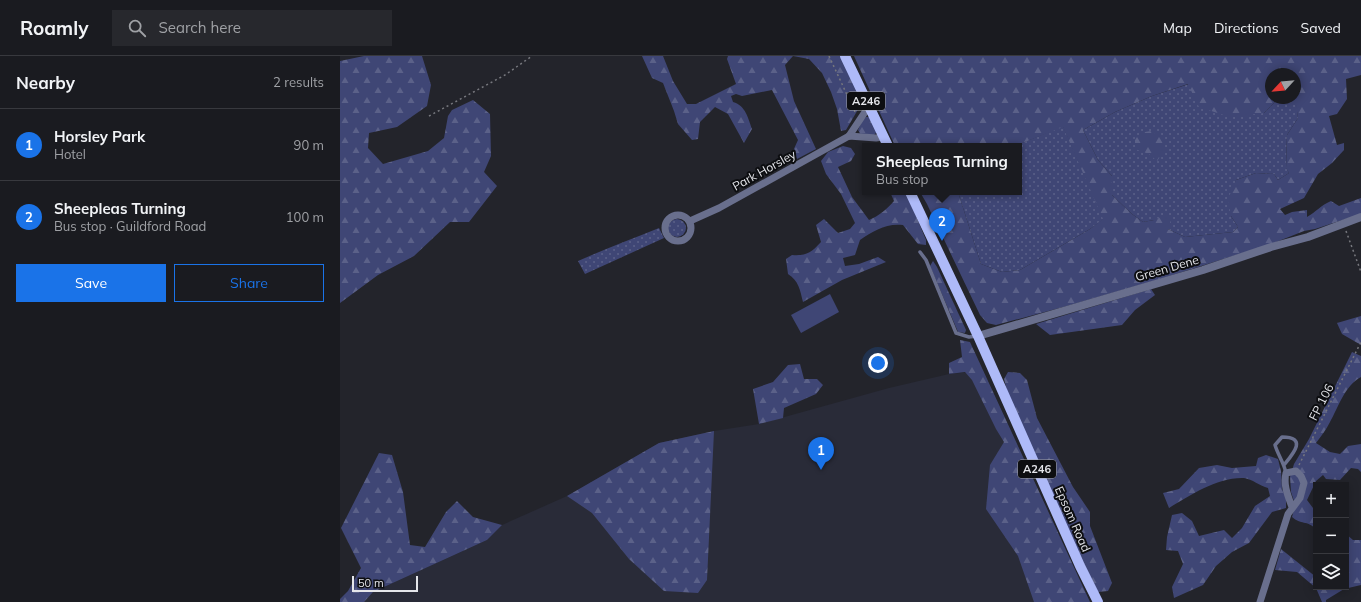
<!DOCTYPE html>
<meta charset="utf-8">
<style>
body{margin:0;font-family:Mulish,sans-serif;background:#27282d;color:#f1f3f6}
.controls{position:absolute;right:12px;bottom:12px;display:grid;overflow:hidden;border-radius:0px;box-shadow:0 2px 10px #0003}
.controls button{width:36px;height:36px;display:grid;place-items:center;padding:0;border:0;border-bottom:1px solid #38393e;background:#1a1b20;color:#f1f3f6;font:20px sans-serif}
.compass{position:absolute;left:925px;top:12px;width:36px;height:36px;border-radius:50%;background:#1a1b20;box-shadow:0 2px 10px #0003;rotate:244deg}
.scale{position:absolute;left:12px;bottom:10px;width:66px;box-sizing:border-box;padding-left:4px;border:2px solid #e5e6eb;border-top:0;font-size:11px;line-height:14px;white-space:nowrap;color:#e5e6eb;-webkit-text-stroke:3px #0d0e11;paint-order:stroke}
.you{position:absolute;left:538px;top:307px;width:14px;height:14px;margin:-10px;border:3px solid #fff;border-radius:50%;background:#1a73e8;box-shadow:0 0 0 6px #1a73e833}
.badge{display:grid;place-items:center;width:26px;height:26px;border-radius:50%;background:#1a73e8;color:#fff;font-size:13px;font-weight:700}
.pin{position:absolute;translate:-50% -33px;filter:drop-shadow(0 1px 2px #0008)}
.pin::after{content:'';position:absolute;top:21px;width:14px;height:12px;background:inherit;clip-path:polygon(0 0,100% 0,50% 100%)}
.popup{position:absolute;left:522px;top:87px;width:160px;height:52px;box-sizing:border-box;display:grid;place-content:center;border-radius:0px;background:#1a1b20;filter:drop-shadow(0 1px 3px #0005);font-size:13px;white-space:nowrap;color:#9fa1a5}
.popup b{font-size:15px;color:#f1f3f6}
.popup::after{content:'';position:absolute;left:50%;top:100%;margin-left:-8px;border:8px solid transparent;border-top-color:#1a1b20}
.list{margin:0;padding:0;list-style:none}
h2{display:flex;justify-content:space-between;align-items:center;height:52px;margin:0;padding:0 16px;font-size:17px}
h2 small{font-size:13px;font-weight:400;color:#9fa1a5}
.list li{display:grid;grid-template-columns:26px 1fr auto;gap:12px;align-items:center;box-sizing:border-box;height:72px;padding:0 16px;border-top:1px solid #38393e}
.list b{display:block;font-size:15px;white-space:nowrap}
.list p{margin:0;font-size:13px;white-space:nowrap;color:#9fa1a5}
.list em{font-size:13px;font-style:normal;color:#9fa1a5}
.actions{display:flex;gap:8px;padding:12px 16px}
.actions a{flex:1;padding:9px 0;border:1px solid #1a73e8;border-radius:0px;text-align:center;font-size:14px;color:#1a73e8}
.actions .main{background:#1a73e8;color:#fff}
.icon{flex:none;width:22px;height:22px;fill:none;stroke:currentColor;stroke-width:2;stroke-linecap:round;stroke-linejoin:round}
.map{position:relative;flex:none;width:1021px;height:546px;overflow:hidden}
header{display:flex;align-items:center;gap:24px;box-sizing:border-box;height:56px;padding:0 20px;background:#1a1b20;border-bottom:1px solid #38393e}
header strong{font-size:19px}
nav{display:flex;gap:22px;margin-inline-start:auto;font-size:14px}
.search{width:280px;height:36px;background:#27282d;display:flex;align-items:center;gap:10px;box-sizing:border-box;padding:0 14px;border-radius:0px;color:#9fa1a5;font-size:15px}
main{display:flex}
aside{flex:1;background:#1a1b20}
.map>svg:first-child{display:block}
.built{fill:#292b38}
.grass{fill:url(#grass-dots)}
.forest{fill:url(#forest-firs);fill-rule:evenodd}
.garden{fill:#3f4675}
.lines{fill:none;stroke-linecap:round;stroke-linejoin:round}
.path{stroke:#77787e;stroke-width:1.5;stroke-dasharray:2 3;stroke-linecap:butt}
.service{stroke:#696f8d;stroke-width:3.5}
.minor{stroke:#696f8d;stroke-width:7}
.tertiary{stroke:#696f8d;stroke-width:8}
.primary{stroke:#aebaf8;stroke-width:10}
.labels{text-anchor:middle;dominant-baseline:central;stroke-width:4;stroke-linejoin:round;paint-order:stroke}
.shield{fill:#0d0e11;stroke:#a4a5aa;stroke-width:1}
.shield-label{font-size:11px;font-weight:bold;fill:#e5e6eb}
.street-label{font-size:12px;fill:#e5e6eb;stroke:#0d0e11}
</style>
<header>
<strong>Roamly</strong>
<div class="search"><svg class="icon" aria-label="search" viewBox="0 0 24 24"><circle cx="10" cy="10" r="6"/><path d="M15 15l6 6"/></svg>Search here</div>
<nav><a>Map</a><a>Directions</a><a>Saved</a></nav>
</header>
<main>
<aside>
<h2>Nearby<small>2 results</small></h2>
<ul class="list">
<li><span class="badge">1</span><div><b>Horsley Park</b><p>Hotel</p></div><em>90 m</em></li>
<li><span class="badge">2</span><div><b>Sheepleas Turning</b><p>Bus stop · Guildford Road</p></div><em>100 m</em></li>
</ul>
<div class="actions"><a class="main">Save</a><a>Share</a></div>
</aside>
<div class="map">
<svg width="1021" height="546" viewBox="0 0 1021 546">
<defs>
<pattern id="grass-dots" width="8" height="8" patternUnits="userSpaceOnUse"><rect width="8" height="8" fill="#3f4675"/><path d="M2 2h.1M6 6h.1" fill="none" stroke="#5b6189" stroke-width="1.8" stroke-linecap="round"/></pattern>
<pattern id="forest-firs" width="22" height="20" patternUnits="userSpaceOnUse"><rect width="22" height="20" fill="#3f4675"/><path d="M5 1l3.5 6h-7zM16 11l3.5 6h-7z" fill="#5b6189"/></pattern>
</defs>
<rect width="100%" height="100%" fill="#23242b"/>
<polygon class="built" points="643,315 750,546 24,546 33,536 147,484 162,469 227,440 319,387 374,375 419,368 549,332 609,318"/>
<g class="grass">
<polygon points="849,28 924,57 939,42 956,42 958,62 947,79 946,111 949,117 938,124 934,118 916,117 896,124 891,160 898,171 893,176 845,181 828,173 814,164 803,166 792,158 772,139 772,120 758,104 743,74 775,56 812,40"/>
<polygon points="723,70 764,163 750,173 680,214 662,216 641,208 618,136 679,136 679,90 675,90"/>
<circle cx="337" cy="172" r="9"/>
<path d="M319,172l5,10 -79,36 -7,-13c27,-12 54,-22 81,-33z"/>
</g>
<g class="forest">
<polygon points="24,0 82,0 91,29 87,50 57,71 29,77 28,92 43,108 88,95 104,82 108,60 112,54 133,44 150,58 151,100 144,116 157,130 129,166 110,166 74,200 38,219 0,247 0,5"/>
<path d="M302,0h21l10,25 14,23h9l40,-20 -9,-25 1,-3h65l-8,9 9,36 22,48 -19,10 -4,-8 5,-11 -26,-50 -30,6 -6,-2 -5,2 2,6c13,4 15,16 19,27l-8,14 -16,-29 -13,-7 -15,15 -2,17 -6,1 -14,-16 -4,-13 -11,-28 -11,-5z"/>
<polygon points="453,0 502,0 521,42 520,50 506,74 501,75 497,53 491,36 482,17 469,3"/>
<path d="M514,0h507v19l-15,4 1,20 -10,15 -8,2 8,29 7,-2v7l-12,13 -14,11 -14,24 -24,11 5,6 7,-3 15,-2v7c9,-5 14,-12 24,-16l8,5 22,-8v16l-46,15 -11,2 -33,13 -111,35 -93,27 -71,19 -9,-2 -7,-8 -53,-111 -7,-12h38l23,72 21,8 18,-2 70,-41 13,-10 -40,-92 -48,19h-120zM931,18h24v24l3,20 -11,17 -1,33 3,5 -11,7 -4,-6 -18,-1 -20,7 -8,19 3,17 7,11 -5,5 -48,5 -17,-8 3,-9 -6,-5 -11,5 -11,2 -11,-8 -20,-19v-19l-14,-16 -15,-30 32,-18 37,-16 36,-12 11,23 31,10 34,-4 15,-15h-8z"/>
<polygon points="526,61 531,61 537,76 534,79 521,79 518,74 522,65"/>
<polygon points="811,75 823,82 825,94 817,105 809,98 795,93 795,82 805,76"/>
<path d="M503,90l8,2 4,6 -4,7 -13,6 14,30 17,23c10,-4 18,-11 25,-19l-4,-9h16l20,48v5l-8,-1 -15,-19c-17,-2 -30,6 -43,15l-5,15 -12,3 2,8 14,-2 19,-7 8,5 -44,18 -39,22c-3,-12 -4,-21 -15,-28l-2,-15 6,-4c14,1 19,-2 29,-13l-5,-17 8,-6 14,14 12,-4 5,-6 -14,-29 -15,-20 -5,-13 7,-9z"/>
<polygon points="593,205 597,211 626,274 625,277 618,276 590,210"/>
<polygon points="811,233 815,239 795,254 782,269 710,279 696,268"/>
<polygon points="1021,260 1021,289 1002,278 997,267"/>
<polygon points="620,284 630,286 750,546 694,546 678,500 646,453 650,409 664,386 656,373 632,324 625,316 609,318 609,307 622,301"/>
<path d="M1012,296l9,4v21c-16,8 -23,31 -31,45 -4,8 -9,14 -14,21l14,9 10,2 8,-8 13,-2v28l-3,-3 -7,-1 -11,12 -14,-1 -3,-4 -7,6 -9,19 9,12v17c-9,-9 -15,-4 -24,-12l2,-7 2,-3 -5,-15 -1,-15 4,-13 15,-25z"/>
<polygon points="460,308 464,323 477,323 483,329 476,338 444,352 443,362 419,368 413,333 433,326 448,309"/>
<polygon points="668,316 680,317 687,324 697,362 733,431 750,456 750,470 772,527 768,535 758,536 741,502 668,338 664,323"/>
<polygon points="374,375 367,524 358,537 324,535 289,503 252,457 227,440 319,387"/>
<polygon points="39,397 52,399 63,436 70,489 85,491 106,456 117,445 133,461 162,469 147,484 33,536 24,546 0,546 0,543 8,535 21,512 1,472"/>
<path d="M926,399l12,4 3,12 1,18 4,8v11l-14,4 -23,31 -17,9 -16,14 -13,19 -29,13 -2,-11 11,-23 -5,-13 -12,-1 1,-13 5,-22 10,-2 10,8 7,15 25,-6 8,8 10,-10 13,-22 15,-10 -2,-8c-8,-2 -16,-9 -24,-10 -27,-1 -53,17 -75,30l-6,-15 16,-4 20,-21 18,-3 15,3 24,-2 2,-8z"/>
<polygon points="1006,478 1013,484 1021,484 1021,529 1004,533 986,544 986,546 982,546 976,532 957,516 935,514 941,493 976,521 976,531 1006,531"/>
</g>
<polygon class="garden" points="490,238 499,256 461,277 451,259"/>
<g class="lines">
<g class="path">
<polyline points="489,0 515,56"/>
<polyline points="89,60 165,19 192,0"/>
<polyline points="1006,175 1021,216"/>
<polyline points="959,409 1021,286"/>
</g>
<g class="service">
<polyline points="580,196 586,204 616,277 629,281 637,280"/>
<path d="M944,409c9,-11 24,-28 -2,-28l-7,8c3,10 9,18 11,28"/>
</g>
<g class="minor">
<polyline points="509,80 525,56 530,52"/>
<circle cx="338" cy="172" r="13"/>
<polyline points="350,165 379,152 509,80 536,82 543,81"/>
<path d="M920,546l28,-88 12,-16 4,-15 -3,-7 -5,-5 -10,2c-3,12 2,23 6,34"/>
</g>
<polyline class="tertiary" points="638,280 863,214 931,191 968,181 1021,161"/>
<g class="primary">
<polyline points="505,0 548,90"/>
<polyline points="570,136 638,280 740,510 758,546"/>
</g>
</g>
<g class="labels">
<g class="shield">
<rect x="507" y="36" width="38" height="18" rx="3"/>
<rect x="678" y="404" width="38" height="18" rx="3"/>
</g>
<g class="shield-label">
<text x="526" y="45">A246</text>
<text x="697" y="413">A246</text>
</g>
<g class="street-label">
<text transform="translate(424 114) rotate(-29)">Park Horsley</text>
<text transform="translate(827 212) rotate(-16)">Green Dene</text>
<text transform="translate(981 346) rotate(-63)">FP 106</text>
<text transform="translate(733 463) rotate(66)">Epsom Road</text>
</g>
</g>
</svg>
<div class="controls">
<button>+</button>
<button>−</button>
<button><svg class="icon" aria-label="layers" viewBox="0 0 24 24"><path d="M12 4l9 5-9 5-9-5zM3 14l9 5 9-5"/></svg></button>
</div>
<svg class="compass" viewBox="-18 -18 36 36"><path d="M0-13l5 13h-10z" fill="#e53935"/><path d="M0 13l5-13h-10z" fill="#9fa1a5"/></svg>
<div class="scale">50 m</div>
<div class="you"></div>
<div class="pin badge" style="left:481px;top:414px">1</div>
<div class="pin badge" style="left:602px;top:185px">2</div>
<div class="popup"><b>Sheepleas Turning</b>Bus stop</div>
</div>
</main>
